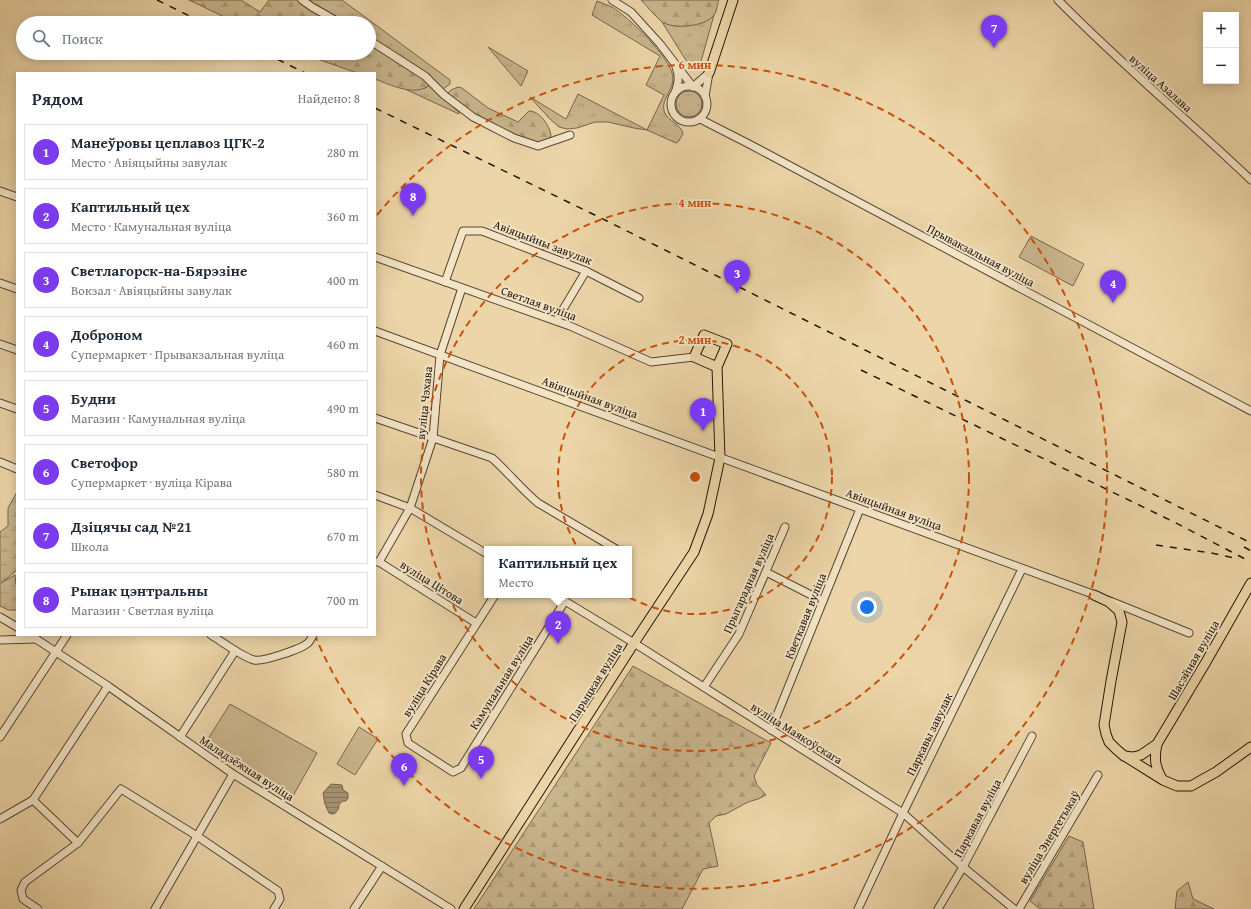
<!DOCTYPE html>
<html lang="ru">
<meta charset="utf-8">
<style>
body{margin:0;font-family:"Gentium Book Plus",serif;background:#f6f6f7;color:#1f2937}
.controls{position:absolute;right:12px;top:12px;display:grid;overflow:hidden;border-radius:0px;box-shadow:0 2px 10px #0003}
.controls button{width:36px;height:36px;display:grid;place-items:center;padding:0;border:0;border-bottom:1px solid #e0e1e3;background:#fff;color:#1f2937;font:20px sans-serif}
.you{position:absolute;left:867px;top:607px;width:14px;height:14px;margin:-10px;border:3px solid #fff;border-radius:50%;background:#1a73e8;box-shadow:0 0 0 6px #1a73e833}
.badge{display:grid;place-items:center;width:26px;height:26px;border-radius:50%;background:#7c3aed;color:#fff;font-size:13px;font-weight:700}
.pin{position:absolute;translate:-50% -33px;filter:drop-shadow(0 1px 2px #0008)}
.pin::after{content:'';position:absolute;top:21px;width:14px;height:12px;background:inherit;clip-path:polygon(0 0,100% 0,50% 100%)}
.popup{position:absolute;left:484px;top:546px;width:148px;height:52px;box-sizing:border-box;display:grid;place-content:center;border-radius:0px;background:#fff;filter:drop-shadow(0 1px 3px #0005);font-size:13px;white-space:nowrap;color:#747a83}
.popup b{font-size:15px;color:#1f2937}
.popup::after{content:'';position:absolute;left:50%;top:100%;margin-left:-8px;border:8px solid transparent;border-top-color:#fff}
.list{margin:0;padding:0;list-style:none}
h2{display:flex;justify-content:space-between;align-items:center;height:52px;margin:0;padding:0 16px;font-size:17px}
h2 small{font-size:13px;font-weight:400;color:#747a83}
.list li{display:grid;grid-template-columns:26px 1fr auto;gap:12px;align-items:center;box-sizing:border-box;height:56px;margin:0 8px 8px;padding:0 8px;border:1px solid #e0e1e3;border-radius:0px}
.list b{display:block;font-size:15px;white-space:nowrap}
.list p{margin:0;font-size:13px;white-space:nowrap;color:#747a83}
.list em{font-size:13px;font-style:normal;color:#747a83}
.icon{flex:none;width:22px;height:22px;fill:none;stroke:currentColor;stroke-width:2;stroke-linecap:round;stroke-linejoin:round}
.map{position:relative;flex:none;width:1251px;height:909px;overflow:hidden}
.search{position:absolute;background:#fff;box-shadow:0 2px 10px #0003;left:16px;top:16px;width:360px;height:44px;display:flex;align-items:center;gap:10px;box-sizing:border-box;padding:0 14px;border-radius:22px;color:#747a83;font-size:15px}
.panel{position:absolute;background:#fff;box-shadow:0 2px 10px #0003;left:16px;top:72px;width:360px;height:564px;border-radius:0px}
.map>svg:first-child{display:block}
.grass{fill:url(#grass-tufts);stroke:#75664c}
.forest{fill:url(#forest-firs);stroke:#75664c}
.wetland{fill:url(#wetland-marsh);stroke:#75664c}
.pitch{fill:#c9b58d;stroke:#75664c}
.water{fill:url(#water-rules);stroke:#716248}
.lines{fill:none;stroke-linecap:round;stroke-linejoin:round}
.minor-casing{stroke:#544632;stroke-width:9}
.major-casing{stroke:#21160a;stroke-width:11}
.minor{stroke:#f3e4c6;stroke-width:7}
.major{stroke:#ecd5a8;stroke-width:9}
.rail{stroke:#21160a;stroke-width:1.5;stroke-dasharray:7 7;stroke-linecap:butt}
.ring{fill:none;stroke:#ca4f0c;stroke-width:2;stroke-dasharray:7 5}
.labels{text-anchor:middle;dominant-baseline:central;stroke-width:4;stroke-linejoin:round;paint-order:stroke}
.street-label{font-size:12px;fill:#21160a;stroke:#f3e4c6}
.centre{fill:#ca4f0c;stroke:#f3e4c6;stroke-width:2}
.ring-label{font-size:12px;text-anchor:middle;font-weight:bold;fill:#ca4f0c;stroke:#f3e4c6;stroke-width:4;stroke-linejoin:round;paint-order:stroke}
</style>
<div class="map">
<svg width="1251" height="909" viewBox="0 0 1251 909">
<defs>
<pattern id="grass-tufts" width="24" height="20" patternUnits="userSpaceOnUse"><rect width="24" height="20" fill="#c9b58d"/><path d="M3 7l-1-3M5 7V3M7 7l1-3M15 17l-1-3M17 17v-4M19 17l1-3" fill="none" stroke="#ac9b78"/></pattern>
<pattern id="forest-firs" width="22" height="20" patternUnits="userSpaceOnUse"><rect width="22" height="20" fill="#c9b58d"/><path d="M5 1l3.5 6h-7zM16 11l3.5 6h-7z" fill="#ac9b78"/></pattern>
<pattern id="wetland-marsh" width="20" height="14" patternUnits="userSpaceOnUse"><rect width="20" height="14" fill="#c9b58d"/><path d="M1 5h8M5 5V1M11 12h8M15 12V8" fill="none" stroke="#ac9b78"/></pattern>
<pattern id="water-rules" width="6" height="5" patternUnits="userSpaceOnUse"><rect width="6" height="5" fill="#a79472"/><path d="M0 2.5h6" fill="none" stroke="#88785c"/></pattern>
</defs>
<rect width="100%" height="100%" fill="#ecd5a8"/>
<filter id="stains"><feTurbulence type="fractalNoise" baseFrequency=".005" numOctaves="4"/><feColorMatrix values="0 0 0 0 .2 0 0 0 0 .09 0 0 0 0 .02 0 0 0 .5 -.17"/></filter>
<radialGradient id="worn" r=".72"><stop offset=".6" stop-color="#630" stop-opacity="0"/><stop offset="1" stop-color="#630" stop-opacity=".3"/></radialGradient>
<g class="grass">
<polygon points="307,0 342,0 450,80 450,84 443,89 369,38 369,23 344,23"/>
<path d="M597,1c5,2 10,4 15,6 17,11 60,51 61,71 1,11 -12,21 -9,33 4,11 17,12 19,23l-5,8 -2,1 -29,-13 -13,-2 -26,-6h-13l-18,6 -10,1 -8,-2 -9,-8 -20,-22 36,22 12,-25 69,36 17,-35 -18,-10 14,-29 -68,-41z"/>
<polygon points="714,15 700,65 696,67 691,66 687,62 662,22 677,26 704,22"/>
<polygon points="488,47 528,71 521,86"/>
<polygon points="430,85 436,93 459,112 459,114 407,90 425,88"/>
<circle cx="689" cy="104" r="13"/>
</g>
<g class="forest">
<polygon points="189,0 241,0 260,12 269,0 298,0 317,13 334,23 237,23"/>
<path d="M641,0h78c-2,4 -2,12 -5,15 -8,12 -43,15 -53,6 -7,-6 -13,-14 -20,-21z"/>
<path d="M369,43l55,36 6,6c-16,12 -39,0 -55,-6v-6h-18l-56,-20h68z"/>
<path d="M458,87l4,1 26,20 30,14 11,-11c11,0 21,15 22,25l-6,6h-8l-19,-4 -43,-22 -26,-19 -1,-4 3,-3z"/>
<polygon points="633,666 771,743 754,776 757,785 766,795 758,799 748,802 726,814 716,816 709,823 718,866 703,869 682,909 474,909"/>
<polygon points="1069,836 1083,842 1094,909 1040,909 1030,901"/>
<polygon points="1188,882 1193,899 1214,909 1175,909 1177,891"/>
</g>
<polygon class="wetland" points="17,492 17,570 1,583 15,575 16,584 17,582 17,610 8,610 0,606 0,532 8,526 8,508"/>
<g class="pitch">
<polygon points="1031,236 1084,264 1073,286 1019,257"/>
<polygon points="230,704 317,753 293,796 206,742"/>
<polygon points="359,727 378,739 355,775 337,764"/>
</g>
<path class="water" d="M331,784l11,1 1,5 5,3v5l-2,3h-3l-4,3c0,5 -2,9 -6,10l-4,-1 -4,-9 -2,-11z"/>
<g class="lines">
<g class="minor-casing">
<g id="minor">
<polyline points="302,0 312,7 340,23"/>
<polyline points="612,0 631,12 660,44 693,87 709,73"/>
<path d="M1058,0c62,63 129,119 193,180"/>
<polyline points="369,40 425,76 444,95 473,117 514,138 538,146 570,135"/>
<circle cx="689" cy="104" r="18"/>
<path d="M675,93c3,-9 5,-17 1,-26"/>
<polyline points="705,96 709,73"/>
<polyline points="700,119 751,145 1251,411"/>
<polyline points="0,191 17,197"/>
<polyline points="375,257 570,326 651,362 694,357"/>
<polyline points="445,282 463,231 482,231 586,271 639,298"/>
<polyline points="0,283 17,289"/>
<polyline points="556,321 586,271"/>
<polyline points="375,331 1098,596"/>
<polyline points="0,344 17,350"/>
<polyline points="0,403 17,409"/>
<path d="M375,418l117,40c16,14 29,31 46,45l78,46"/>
<polyline points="0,462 17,469"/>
<polyline points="375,495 410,508 487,554"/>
<polyline points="376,562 379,562 476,623"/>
<polyline points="379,562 410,508 433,438 440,355 462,288"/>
<polyline points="766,572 823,601"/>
<polyline points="495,595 406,734 408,743 453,772 461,768 565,601"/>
<polyline points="555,595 634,643 903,813 963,867 1014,909"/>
<polyline points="1110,601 1189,633"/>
<polyline points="0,617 17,627"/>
<polyline points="30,635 108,686 233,774 451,909"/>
<path d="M211,635c10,6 33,23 43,25 9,2 47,-11 54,-17 2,-2 4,-6 5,-8"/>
<polyline points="0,640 36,639"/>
<polyline points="704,687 739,634 785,527"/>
<polyline points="771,730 860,509"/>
<polyline points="0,737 67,635"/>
<polyline points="180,737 235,651"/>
<polyline points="33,800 78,843"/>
<polyline points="0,819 33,800 108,686"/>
<polyline points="38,909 23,899 21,890 25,882 78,843 121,789 197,836 278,891 280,899 274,909"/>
<polyline points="155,909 233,774"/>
<polyline points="354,909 382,866"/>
<polyline points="858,909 903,813 1022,569"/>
<polyline points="938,909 963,867 1032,736"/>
<polyline points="1019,909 1098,775"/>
</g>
</g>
<g class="major-casing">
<g id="major">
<polyline points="709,73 733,0"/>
<polyline points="1094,595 1109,602 1119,611 1122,622 1111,681 1104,725 1106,734 1109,742 1116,749 1123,755 1163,780 1177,786 1191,786 1216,772 1251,747"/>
<path d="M1157,744c-3,15 -2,22 5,35"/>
<polyline points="1124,756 1133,757 1141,755 1157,744 1206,662 1251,583"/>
<polyline points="464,909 634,643 694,552 708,514 720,458 717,367 727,344 704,335 694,357 717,367"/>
</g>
</g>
<use href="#minor" class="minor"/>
<use href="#major" class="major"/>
<g class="rail">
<polyline points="157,0 204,23"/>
<polyline points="265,53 305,73"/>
<polyline points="375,108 607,221 1251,543"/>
<polyline points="861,370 1174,522 1249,561"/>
<polyline points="1156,545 1211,553 1239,559"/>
<polyline points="1244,547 1251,551"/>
</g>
</g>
<g class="ring">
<circle cx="695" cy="477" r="137"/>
<circle cx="695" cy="477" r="274"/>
<path d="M377 215A412 412 0 1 1 316 638"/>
</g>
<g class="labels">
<g class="street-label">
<text transform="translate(1161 83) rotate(42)">вуліца Азалава</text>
<text transform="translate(543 242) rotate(21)">Авіяцыйны завулак</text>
<text transform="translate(981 255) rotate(28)">Прывакзальная вуліца</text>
<text transform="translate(539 303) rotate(20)">Светлая вуліца</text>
<text transform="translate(590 397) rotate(20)">Авіяцыйная вуліца</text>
<text transform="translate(424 403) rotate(-84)">вуліца Чэхава</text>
<text transform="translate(894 509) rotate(20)">Авіяцыйная вуліца</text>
<text transform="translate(432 582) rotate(32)">вуліца Цітова</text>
<text transform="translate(748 583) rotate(-66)">Прыгарадная вуліца</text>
<text transform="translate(805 616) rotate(-68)">Кветкавая вуліца</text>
<text transform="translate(1193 660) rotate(-60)">Шасэйная вуліца</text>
<text transform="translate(501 682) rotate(-58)">Камунальная вуліца</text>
<text transform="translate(595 682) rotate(-58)">Парыцкая вуліца</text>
<text transform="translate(424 685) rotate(-58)">вуліца Кірава</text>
<text transform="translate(797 733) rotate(32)">вуліца Маякоўскага</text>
<text transform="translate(929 734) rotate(-64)">Паркавы завулак</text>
<text transform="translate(247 768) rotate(33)">Маладзёжная вуліца</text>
<text transform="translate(977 818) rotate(-62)">Паркавая вуліца</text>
<text transform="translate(1049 837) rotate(-59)">вуліца Энергетыкаў</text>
</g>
</g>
<circle cx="695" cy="477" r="6" class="centre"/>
<g class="ring-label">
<text x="695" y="69">6 мин</text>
<text x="695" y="207">4 мин</text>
<text x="695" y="344">2 мин</text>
</g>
<rect width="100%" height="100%" filter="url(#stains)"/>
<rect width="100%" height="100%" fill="url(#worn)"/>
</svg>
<div class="controls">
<button>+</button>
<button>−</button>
</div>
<div class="you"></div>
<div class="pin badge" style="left:703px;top:431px">1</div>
<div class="pin badge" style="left:558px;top:644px">2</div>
<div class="popup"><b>Каптильный цех</b>Место</div>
<div class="pin badge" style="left:737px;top:293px">3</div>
<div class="pin badge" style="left:1113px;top:303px">4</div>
<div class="pin badge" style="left:481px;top:779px">5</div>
<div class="pin badge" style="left:404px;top:786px">6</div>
<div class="pin badge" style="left:994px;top:48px">7</div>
<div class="pin badge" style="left:413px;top:216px">8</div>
<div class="search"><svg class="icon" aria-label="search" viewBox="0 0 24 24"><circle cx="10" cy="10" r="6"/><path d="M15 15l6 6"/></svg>Поиск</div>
<section class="panel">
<h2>Рядом<small>Найдено: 8</small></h2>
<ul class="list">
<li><span class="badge">1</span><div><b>Манеўровы цеплавоз ЦГК-2</b><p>Место · Авіяцыйны завулак</p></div><em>280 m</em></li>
<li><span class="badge">2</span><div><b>Каптильный цех</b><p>Место · Камунальная вуліца</p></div><em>360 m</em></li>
<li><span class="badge">3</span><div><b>Светлагорск-на-Бярэзіне</b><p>Вокзал · Авіяцыйны завулак</p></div><em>400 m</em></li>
<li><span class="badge">4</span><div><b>Доброном</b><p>Супермаркет · Прывакзальная вуліца</p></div><em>460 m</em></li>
<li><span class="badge">5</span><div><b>Будни</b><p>Магазин · Камунальная вуліца</p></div><em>490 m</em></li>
<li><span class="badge">6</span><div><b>Светофор</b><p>Супермаркет · вуліца Кірава</p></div><em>580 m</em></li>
<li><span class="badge">7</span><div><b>Дзіцячы сад №21</b><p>Школа</p></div><em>670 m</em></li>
<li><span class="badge">8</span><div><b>Рынак цэнтральны</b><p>Магазин · Светлая вуліца</p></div><em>700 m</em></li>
</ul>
</section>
</div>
